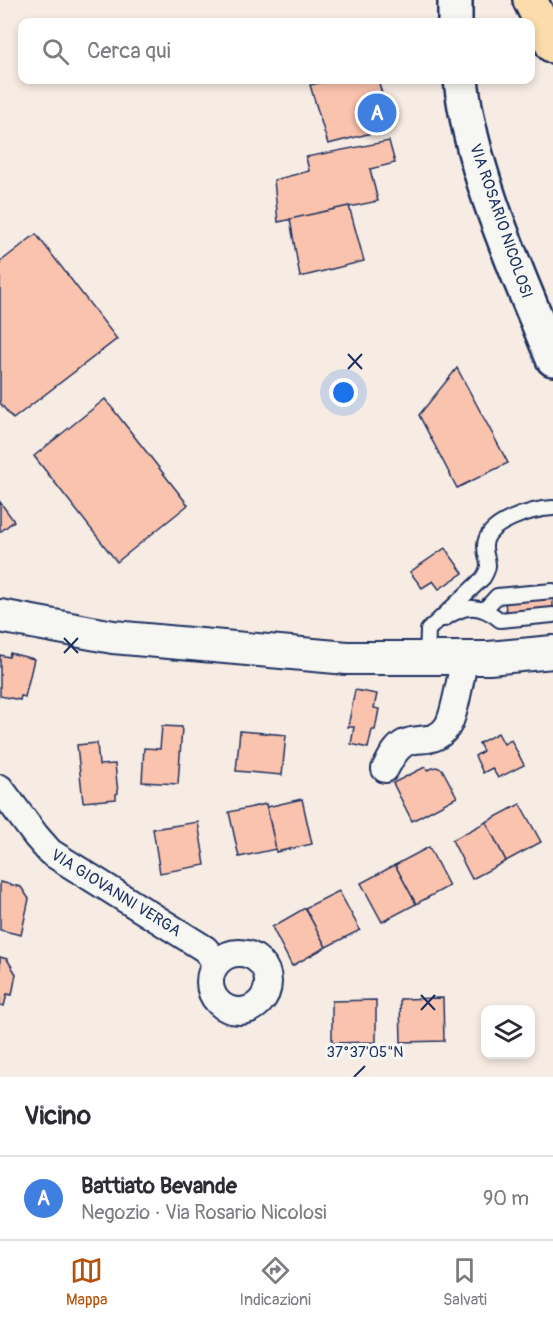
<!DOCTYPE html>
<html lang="it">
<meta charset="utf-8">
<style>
body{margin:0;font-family:Pangolin,sans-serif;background:#f2f2f3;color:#2b2b33}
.controls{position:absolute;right:18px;bottom:18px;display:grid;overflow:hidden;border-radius:12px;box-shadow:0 3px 9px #0003}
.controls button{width:54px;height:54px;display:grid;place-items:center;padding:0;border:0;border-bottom:2px solid #e1e1e2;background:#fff;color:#2b2b33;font:30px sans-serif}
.you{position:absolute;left:344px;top:393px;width:21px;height:21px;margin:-15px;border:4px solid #fff;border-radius:50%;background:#1a73e8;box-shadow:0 0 0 9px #1a73e833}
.badge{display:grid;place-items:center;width:39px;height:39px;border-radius:50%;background:#b45309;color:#fff;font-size:20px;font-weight:700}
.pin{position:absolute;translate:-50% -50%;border:3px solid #fff;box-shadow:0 2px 6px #0006}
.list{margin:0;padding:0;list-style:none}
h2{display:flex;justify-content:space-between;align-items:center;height:78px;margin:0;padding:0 24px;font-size:26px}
h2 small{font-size:20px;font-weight:400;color:#7c7c81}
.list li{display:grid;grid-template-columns:39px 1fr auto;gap:18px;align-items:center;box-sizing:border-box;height:84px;padding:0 24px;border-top:2px solid #e1e1e2}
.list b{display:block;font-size:22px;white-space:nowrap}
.list p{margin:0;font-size:20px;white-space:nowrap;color:#7c7c81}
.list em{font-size:20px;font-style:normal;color:#7c7c81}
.icon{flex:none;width:33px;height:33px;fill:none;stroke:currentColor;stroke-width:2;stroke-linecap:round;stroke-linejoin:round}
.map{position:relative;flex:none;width:553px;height:1077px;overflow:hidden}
.search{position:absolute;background:#fff;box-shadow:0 3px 9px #0003;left:18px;right:18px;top:18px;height:66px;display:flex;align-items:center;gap:15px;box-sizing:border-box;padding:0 21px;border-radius:12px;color:#7c7c81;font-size:22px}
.sheet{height:162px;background:#fff}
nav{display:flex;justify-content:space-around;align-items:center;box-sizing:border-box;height:84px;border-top:2px solid #e1e1e2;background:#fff;font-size:16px;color:#7c7c81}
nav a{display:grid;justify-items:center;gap:3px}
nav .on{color:#b45309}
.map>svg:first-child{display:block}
.building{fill:#fac3ad;stroke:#1b2f5e;stroke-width:1.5}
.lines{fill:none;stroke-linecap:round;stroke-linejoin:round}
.service-casing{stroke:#1b2f5e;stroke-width:18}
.minor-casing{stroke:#1b2f5e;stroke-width:30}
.tertiary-casing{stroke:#1b2f5e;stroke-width:36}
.secondary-casing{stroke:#1b2f5e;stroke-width:38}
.motorway-casing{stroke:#1b2f5e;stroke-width:38}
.service{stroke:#f6f6f2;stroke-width:14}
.minor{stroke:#f6f6f2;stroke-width:26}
.tertiary{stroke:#f6f6f2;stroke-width:32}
.secondary{stroke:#f6f6f2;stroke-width:33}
.motorway{stroke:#fbddab;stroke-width:33}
.ticks{fill:none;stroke:#1b2f5e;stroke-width:2}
.labels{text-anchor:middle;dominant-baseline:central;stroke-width:6;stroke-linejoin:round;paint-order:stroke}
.street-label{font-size:16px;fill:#1b2f5e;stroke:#f6f6f2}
.ticks-label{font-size:15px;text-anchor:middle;fill:#1b2f5e;stroke:#f6f6f2;stroke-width:6;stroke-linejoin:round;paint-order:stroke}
</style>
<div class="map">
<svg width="553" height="1077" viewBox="0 0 553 1077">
<rect width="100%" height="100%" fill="#f7ece4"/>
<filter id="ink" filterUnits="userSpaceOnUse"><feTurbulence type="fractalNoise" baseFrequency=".0167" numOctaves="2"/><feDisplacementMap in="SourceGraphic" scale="12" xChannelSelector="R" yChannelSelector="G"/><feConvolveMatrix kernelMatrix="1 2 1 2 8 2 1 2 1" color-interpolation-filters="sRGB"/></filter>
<g filter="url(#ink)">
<g class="building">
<polygon points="331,80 378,80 392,128 328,144 310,85"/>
<polygon points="389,141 395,163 370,169 378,201 278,222 274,180 309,171 306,157"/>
<polygon points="349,206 364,261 300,277 290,219"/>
<polygon points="36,234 117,339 13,419 0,403 0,262"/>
<polygon points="457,368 508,463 457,488 419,415"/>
<polygon points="105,399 188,505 117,562 34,456"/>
<polygon points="0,502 14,521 0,532"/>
<polygon points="445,548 463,573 439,589 433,581 422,588 410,572"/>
<polygon points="553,587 553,615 507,620 504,592"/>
<polygon points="10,653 34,659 25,697 21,696 20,700 0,696 0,655 9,657"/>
<polygon points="355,690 377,694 374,708 379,709 375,730 372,730 368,748 351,744 354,727 348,727"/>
<polygon points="162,726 182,727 178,784 142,782 144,748 160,749"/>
<polygon points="240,731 286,735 282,775 236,771"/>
<polygon points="498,733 504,744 511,740 524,765 498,778 492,768 483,773 475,756 483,751 479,743"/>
<polygon points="97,743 99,765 115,764 118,793 116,794 116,799 83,802 77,745"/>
<polygon points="425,767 427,770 436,767 442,769 457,797 412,821 393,783"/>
<polygon points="302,799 312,844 276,852 267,807"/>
<polygon points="266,804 276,849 239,857 229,812"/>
<polygon points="520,804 541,842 506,861 486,822"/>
<polygon points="198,822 205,865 160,873 153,829"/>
<polygon points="486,822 506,861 472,879 452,840"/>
<polygon points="429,847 449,886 416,904 395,865"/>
<polygon points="395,865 416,904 382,922 361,883"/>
<polygon points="0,882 21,887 29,899 21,935 0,930"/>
<polygon points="339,891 360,930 326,947 305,908"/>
<polygon points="305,908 326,947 292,966 272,927"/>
<polygon points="0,957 7,959 16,974 12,995 7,994 4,1006 0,1005"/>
<polygon points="443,998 444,1041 401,1042 400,999"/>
<polygon points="376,1000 376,1042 332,1043 332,1001"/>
</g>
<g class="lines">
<g class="service-casing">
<g id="service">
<polyline points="486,608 497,596 553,591"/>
<path d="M444,619c22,-15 36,-15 56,1l53,-5"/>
<path d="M427,659l1,-29 55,-52c10,-16 2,-17 2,-31 -1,-25 48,-38 68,-39"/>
</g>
</g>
<g class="minor-casing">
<g id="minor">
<path d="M385,769c5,-9 10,-21 20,-26 15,-7 29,2 42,-16 8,-11 14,-54 18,-69"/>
<polyline points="0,788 36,836 50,852 205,949 216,962"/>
<circle cx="239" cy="982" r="29"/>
</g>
</g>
<g class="tertiary-casing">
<polyline id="tertiary" points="0,616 113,637 347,658 489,658 553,652"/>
</g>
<g class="secondary-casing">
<g id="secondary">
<polyline points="455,0 455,22"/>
<path d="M461,80c11,95 56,191 92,279"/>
</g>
</g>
<g class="motorway-casing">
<polyline id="motorway" points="530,0 553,46"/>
</g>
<use href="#service" class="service"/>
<use href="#minor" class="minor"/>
<use href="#tertiary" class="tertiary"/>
<use href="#secondary" class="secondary"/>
<use href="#motorway" class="motorway"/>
</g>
</g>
<path class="ticks" d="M348,354l14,15M348,369l14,-15M64,638l14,15M64,653l14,-15M421,995l14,15M421,1010l14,-15M354,1077l11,-11"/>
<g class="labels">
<g class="street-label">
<text transform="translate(501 221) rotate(71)">VIA ROSARIO NICOLOSI</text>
<text transform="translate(116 893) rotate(32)">VIA GIOVANNI VERGA</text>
</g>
</g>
<g class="ticks-label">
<text x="365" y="1057">37°37'05"N</text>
</g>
</svg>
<div class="controls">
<button><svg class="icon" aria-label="layers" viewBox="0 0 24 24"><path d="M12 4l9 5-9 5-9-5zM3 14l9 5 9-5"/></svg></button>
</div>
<div class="you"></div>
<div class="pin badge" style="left:377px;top:113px;background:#3f7fe0">A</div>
<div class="search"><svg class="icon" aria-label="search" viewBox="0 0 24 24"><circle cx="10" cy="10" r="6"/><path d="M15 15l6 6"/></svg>Cerca qui</div>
</div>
<section class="sheet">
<h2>Vicino<small></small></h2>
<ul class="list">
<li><span class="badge" style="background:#3f7fe0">A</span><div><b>Battiato Bevande</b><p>Negozio · Via Rosario Nicolosi</p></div><em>90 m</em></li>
</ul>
</section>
<nav>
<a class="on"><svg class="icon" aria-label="map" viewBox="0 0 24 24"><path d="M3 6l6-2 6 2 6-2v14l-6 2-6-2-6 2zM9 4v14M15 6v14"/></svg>Mappa</a>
<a><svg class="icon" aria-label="directions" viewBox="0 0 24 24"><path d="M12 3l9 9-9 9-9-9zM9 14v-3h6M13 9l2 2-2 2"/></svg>Indicazioni</a>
<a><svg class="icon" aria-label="saved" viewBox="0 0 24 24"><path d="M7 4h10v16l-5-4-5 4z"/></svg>Salvati</a>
</nav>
